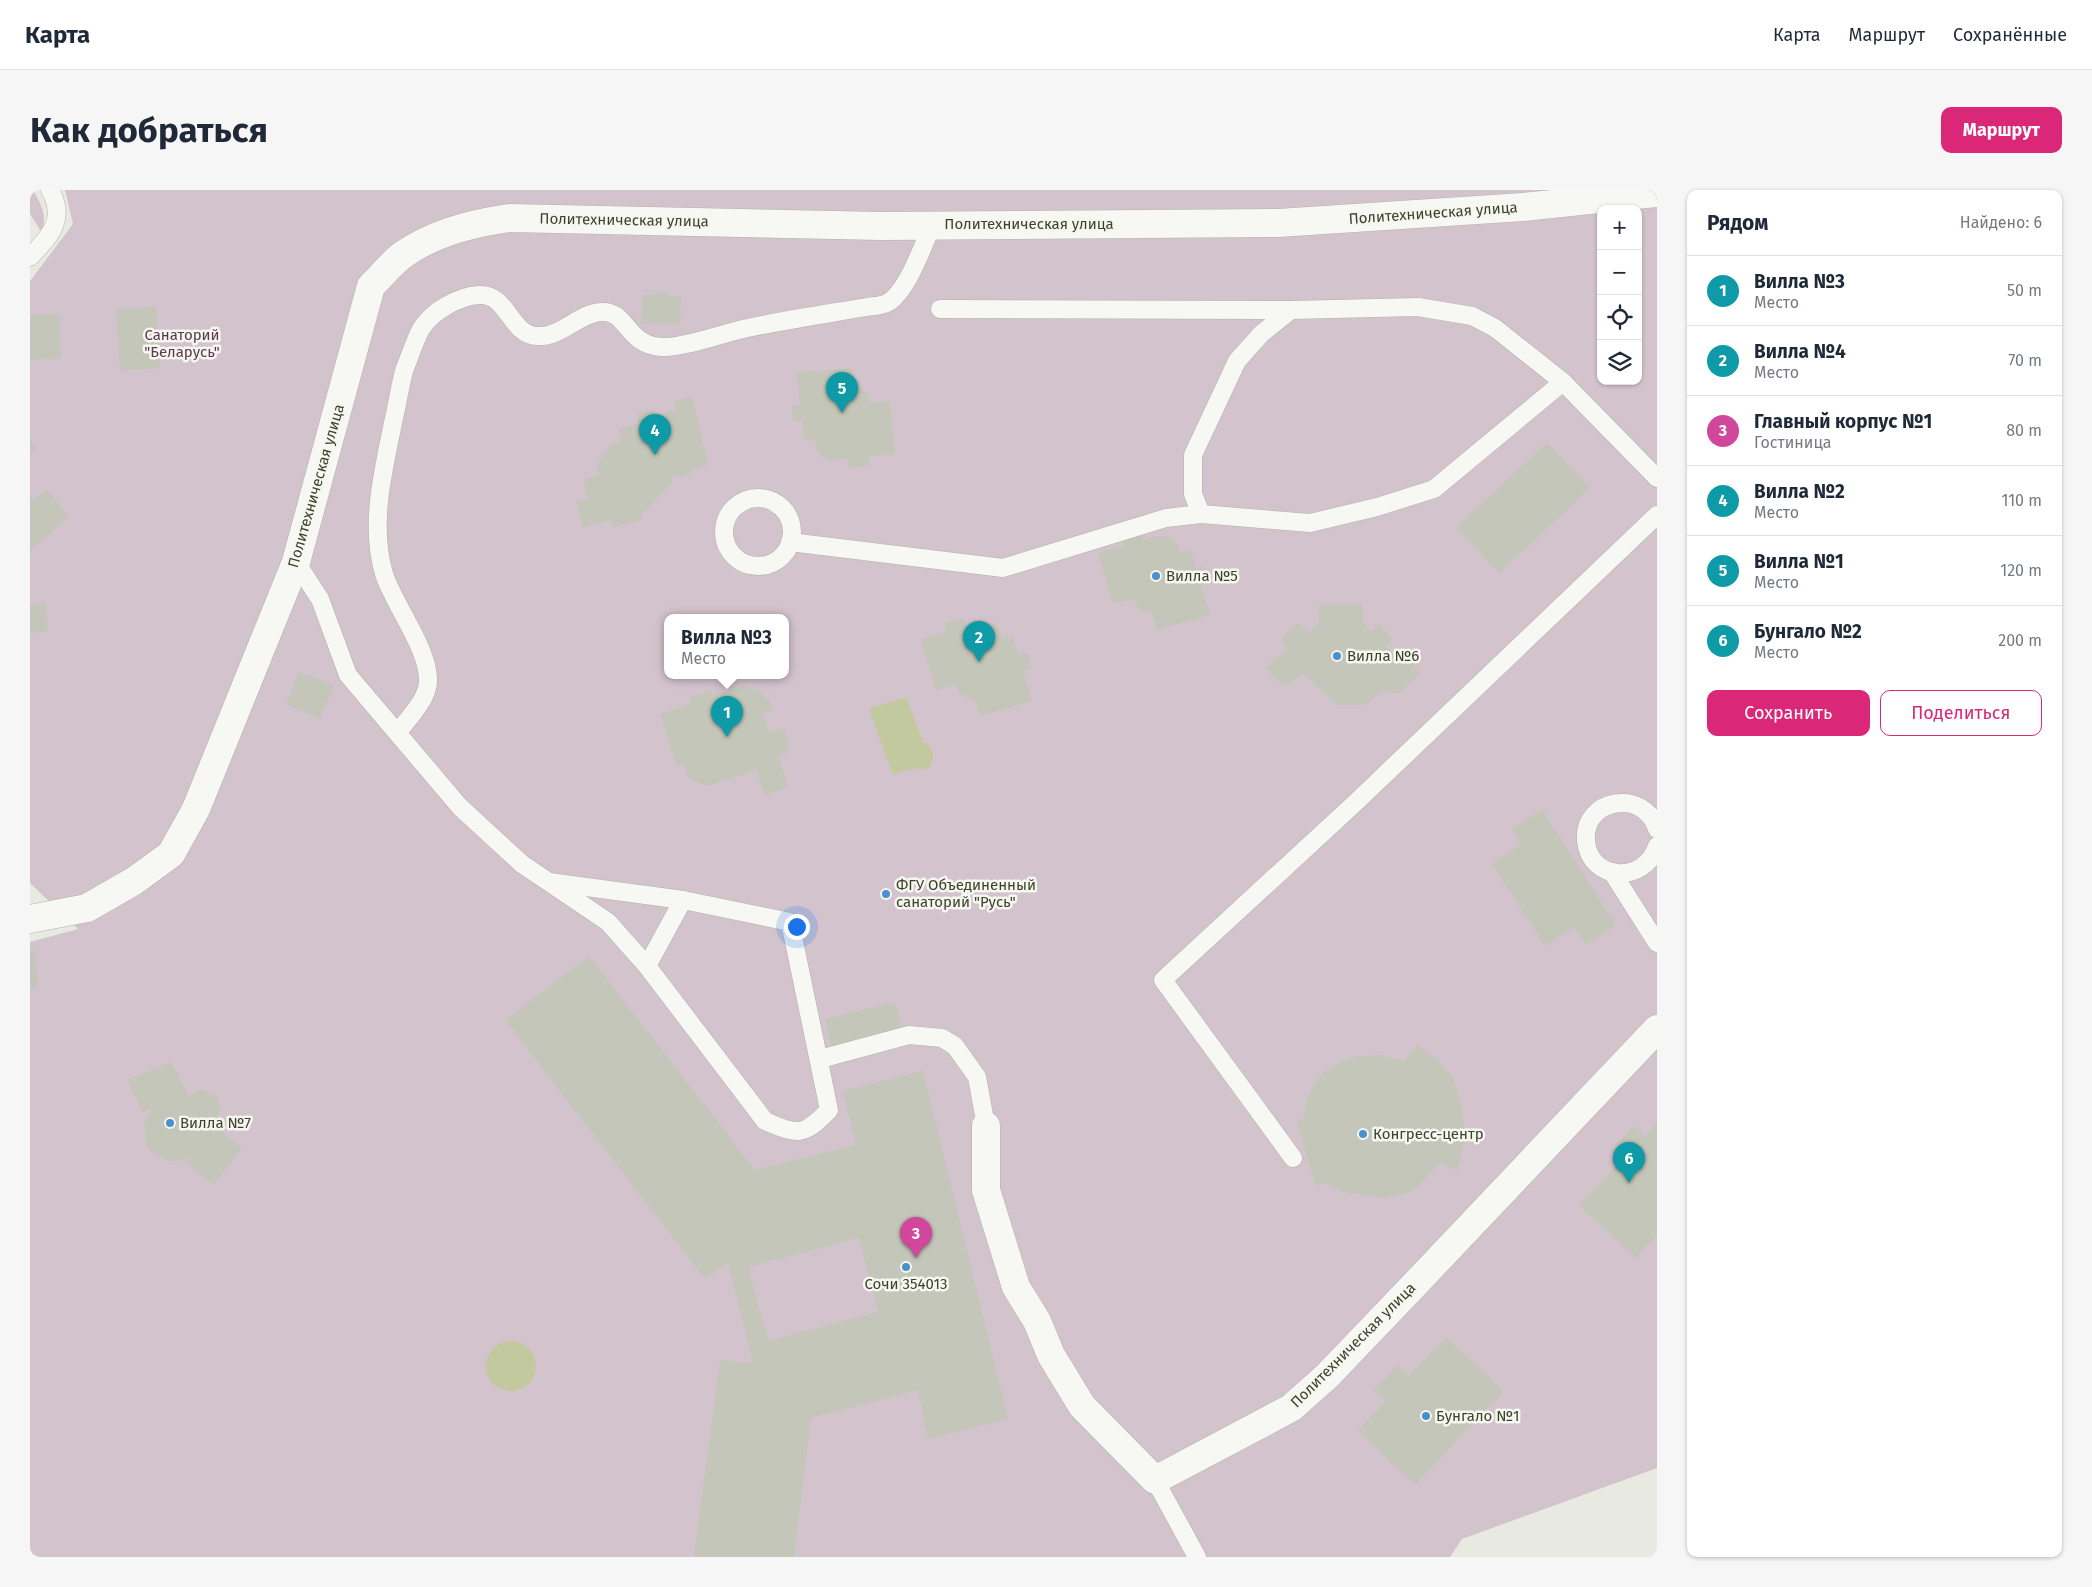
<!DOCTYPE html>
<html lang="ru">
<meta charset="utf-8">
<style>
body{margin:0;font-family:"Fira Sans",sans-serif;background:#f6f6f7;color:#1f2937}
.controls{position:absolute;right:15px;top:15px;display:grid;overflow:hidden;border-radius:10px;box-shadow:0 1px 4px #0004}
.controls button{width:45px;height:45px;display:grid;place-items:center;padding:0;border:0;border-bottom:1px solid #e0e1e3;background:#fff;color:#1f2937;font:25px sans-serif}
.you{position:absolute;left:766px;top:736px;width:18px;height:18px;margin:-12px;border:4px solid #fff;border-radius:50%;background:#1a73e8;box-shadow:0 0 0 8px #1a73e833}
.badge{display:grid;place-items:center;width:32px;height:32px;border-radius:50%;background:#db2777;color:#fff;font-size:16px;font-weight:700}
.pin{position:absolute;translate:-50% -41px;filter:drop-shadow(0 1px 2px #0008)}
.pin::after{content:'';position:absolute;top:26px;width:18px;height:15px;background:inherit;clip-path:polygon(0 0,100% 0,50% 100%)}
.popup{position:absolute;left:634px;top:424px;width:125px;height:65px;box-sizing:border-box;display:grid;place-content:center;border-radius:10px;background:#fff;filter:drop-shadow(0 1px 4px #0005);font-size:16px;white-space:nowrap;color:#747a83}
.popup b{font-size:19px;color:#1f2937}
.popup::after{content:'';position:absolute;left:50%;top:100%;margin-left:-10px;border:10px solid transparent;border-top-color:#fff}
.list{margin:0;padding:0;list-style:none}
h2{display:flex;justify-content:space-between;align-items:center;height:65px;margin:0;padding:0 20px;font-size:21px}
h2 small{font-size:16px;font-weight:400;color:#747a83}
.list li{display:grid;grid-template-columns:32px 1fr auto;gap:15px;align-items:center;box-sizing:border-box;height:70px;padding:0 20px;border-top:1px solid #e0e1e3}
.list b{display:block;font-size:19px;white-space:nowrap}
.list p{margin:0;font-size:16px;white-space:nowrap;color:#747a83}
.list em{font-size:16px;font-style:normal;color:#747a83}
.actions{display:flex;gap:10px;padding:15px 20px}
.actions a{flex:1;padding:11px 0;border:1px solid #db2777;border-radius:10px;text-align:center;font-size:18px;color:#db2777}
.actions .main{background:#db2777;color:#fff}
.icon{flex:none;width:28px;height:28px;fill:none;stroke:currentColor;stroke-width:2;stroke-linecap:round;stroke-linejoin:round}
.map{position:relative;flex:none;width:1627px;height:1367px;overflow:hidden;border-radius:10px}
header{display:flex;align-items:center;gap:30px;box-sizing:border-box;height:70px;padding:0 25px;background:#fff;border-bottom:1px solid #e0e1e3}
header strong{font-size:24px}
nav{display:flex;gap:28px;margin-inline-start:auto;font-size:18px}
.intro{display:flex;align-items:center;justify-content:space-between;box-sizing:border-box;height:120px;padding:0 30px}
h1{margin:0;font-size:35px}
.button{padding:12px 22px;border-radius:10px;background:#db2777;color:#fff;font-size:18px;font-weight:700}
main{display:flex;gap:30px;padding:0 30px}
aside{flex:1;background:#fff;border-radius:10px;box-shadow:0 1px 4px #0004}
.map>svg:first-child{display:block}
.green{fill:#d3c3cd;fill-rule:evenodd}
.water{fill:#c3c99e}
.building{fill:#c3c6b9;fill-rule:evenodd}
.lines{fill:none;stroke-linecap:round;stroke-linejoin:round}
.service-casing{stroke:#b1b4a7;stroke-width:19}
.minor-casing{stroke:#b1b4a7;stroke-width:29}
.service{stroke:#f7f8f4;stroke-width:18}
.minor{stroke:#f7f8f4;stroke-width:28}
.poi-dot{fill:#4a90cb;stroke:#f6f7f1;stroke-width:2}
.labels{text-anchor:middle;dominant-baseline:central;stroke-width:5;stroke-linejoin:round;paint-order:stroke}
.street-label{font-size:15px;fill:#3b412a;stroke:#f6f7f1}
.park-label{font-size:15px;fill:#5d384d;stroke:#f6f7f1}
.poi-label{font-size:15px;fill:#3b412a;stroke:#f6f7f1;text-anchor:start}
</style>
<header>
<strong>Карта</strong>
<nav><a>Карта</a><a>Маршрут</a><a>Сохранённые</a></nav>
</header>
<div class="intro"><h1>Как добраться</h1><a class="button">Маршрут</a></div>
<main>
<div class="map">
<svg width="1627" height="1367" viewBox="0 0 1627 1367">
<rect width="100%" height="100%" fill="#e8eae2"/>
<g class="green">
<path d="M0,0h3c9,16 14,25 9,43l-12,-19z"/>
<path d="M35,0h1592v1278l-195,71 -12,18h-1420v-615l48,-13 -48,-46v-602l43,-57zM1571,19h37v172h-37zM638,428h118v58h-118z"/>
</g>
<g class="water">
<path d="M876,507l17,45c12,7 12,14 6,26l-6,2 -10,-2 -20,7 -24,-66z"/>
<circle cx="481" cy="1176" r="25"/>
</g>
<g class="building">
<polygon points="624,102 637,102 637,106 651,107 650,134 611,133 613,105 624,105"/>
<polygon points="126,117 130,178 90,181 86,120"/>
<polygon points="29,124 31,169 0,170 0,125"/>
<polygon points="821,178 824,196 831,198 837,204 840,213 860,211 865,264 839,266 839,276 819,277 818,268 802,270 792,267 786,259 785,249 774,250 772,230 763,231 762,215 770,214 767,183"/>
<polygon points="662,206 678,275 661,279 662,283 641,288 642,293 611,325 612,330 583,337 581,330 553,337 546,311 558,308 553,289 569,285 567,276 580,255 591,252 588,239 609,234 607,224 625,219 627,225 646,220 644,211"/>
<polygon points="0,249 7,258 0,263"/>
<polygon points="1517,253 1560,298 1469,383 1426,338"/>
<polygon points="17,300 39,327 0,361 0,307 3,311"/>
<polygon points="1111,342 1113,350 1129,346 1139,347 1147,353 1150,363 1161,360 1166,379 1175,376 1179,392 1171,395 1180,425 1128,440 1122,423 1115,422 1107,417 1103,409 1083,414 1068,363 1094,356 1091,347"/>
<polygon points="16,413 18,441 0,443 0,415"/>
<polygon points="1332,414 1333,432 1341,442 1349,434 1363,450 1356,455 1367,469 1374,463 1390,483 1369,503 1353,501 1335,515 1307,515 1273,483 1255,497 1235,478 1257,459 1251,449 1269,433 1280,442 1289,433 1288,415"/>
<polygon points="933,428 936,436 951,432 965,434 969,439 972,449 983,446 988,465 997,463 1002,478 993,481 1002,511 951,526 944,509 937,508 929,503 925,495 906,500 891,450 916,442 914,433"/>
<polygon points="269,482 304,496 290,529 256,514"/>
<polygon points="714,496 732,503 740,511 743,520 733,523 739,542 754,538 759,552 756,553 759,562 748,565 758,597 735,605 726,580 679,596 664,592 658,587 654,574 647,576 630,524 661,514 659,507 681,500 683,505"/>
<polygon points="1512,619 1586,735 1556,755 1544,737 1515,756 1462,674 1491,654 1482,639"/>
<polygon points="0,761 5,761 8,797 0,798"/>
<path d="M559,766l166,214 101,-25 -13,-54 80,-20 85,348 -80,20 -10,-49 -107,28 -17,139h-100l26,-197 33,3 -25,-100 -23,16 -200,-259zM829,1048l19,74 -110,29 -20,-74z"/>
<polygon points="865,812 873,842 802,859 795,829"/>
<polygon points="1387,855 1409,871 1424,890 1431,915 1435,939 1432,963 1427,981 1409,972 1391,994 1377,1003 1355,1008 1312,1002 1296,993 1286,996 1266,931 1274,929 1276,912 1284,894 1295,881 1312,871 1329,866 1351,865 1374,872"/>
<polygon points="141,872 159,906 168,900 174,900 186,906 190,916 189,923 180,933 212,958 183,995 157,973 161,966 150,971 138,971 122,962 116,952 114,934 123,918 113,922 97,890"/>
<polygon points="1627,933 1627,1045 1606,1068 1549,1015 1591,971 1580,961 1604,936 1615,946"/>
<polygon points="1416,1147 1473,1201 1385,1295 1328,1241 1355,1211 1343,1201 1368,1175 1379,1186"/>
</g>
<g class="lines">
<g class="service-casing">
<g id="service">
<path d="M0,67c19,-20 37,-37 20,-67"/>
<polyline points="910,119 1261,120 1388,117 1442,126 1465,138 1533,192 1627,288"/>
<circle cx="728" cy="342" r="34"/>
<polyline points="1171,324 1163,304 1163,265 1207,171 1231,144 1261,120"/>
<polyline points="760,352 973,378 1136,328 1171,324 1280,333 1347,317 1404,299 1533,192"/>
<path d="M266,372l24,37 28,76 112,132 62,57 86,58 39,44 118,155c33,14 38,16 64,-11l-39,-188 -107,-22 -134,-18"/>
<path d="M368,542c10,-13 30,-33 30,-51 1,-32 -34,-76 -44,-107 -15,-51 0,-106 10,-156 4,-16 6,-34 11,-50 5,-12 10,-28 16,-39 11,-18 38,-33 58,-34 29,-2 30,39 58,41 23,2 42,-23 64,-24 27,-2 24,33 61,35 21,1 59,-13 81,-18 41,-9 83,-15 124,-22 6,-1 14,-1 20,-4 20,-10 36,-58 45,-78"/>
<path d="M1627,639c-12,-41 -75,-31 -71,12 4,41 59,43 71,5"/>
<polyline points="1582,682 1627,753"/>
<polyline points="617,776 653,710"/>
<polyline points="790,869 879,845 912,848 925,856 947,887 956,936"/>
<polyline points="1263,968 1133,790 1324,614 1627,325"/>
<polyline points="1125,1290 1167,1367"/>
</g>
</g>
<g class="minor-casing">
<g id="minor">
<path d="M0,729l57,-11 47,-27 37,-27 25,-45 100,-247 75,-276c11,-10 21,-24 33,-32 31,-22 69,-31 105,-36l372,8 397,-3 245,-16 134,-14"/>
<polyline points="956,936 956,1000 986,1097 1007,1131 1021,1165 1052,1216 1125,1290 1261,1218 1297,1186 1387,1092 1627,839"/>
</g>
</g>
<use href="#service" class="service"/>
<use href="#minor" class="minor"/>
</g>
<g class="poi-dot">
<circle cx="1126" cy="386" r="5"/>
<circle cx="1307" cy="466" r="5"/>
<circle cx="856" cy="704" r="5"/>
<circle cx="140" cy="933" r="5"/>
<circle cx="1333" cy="944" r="5"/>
<circle cx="876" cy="1077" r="5"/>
<circle cx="1396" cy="1226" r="5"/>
</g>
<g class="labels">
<g class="street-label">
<text transform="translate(1403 23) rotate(-4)">Политехническая улица</text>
<text transform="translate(594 30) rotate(1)">Политехническая улица</text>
<text x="999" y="34">Политехническая улица</text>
<text transform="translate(286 296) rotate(-74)">Политехническая улица</text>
<text transform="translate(1323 1155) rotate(-45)">Политехническая улица</text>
</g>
<g class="park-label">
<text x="152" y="145">Санаторий<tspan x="152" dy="17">"Беларусь"</tspan></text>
</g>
<g class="poi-label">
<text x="1136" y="386">Вилла №5</text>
<text x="1317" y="466">Вилла №6</text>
<text x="866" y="695">ФГУ Объединенный<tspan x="866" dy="17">санаторий "Русь"</tspan></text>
<text x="150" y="933">Вилла №7</text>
<text x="1343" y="944">Конгресс-центр</text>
<text x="876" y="1094" text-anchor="middle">Сочи 354013</text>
<text x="1406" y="1226">Бунгало №1</text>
</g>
</g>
</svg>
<div class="controls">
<button>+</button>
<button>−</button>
<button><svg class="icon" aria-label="locate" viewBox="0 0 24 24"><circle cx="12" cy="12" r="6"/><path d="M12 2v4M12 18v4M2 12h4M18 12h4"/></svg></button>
<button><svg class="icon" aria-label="layers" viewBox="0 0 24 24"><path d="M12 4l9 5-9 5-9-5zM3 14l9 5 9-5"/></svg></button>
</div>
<div class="you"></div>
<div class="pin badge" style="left:697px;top:547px;background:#0f9aa8">1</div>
<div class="popup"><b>Вилла №3</b>Место</div>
<div class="pin badge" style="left:949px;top:472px;background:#0f9aa8">2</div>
<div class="pin badge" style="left:886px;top:1068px;background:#d1479c">3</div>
<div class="pin badge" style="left:625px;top:265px;background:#0f9aa8">4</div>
<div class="pin badge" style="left:812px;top:223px;background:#0f9aa8">5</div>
<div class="pin badge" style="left:1599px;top:993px;background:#0f9aa8">6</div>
</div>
<aside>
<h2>Рядом<small>Найдено: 6</small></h2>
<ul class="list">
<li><span class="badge" style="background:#0f9aa8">1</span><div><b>Вилла №3</b><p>Место</p></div><em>50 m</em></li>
<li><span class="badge" style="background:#0f9aa8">2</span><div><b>Вилла №4</b><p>Место</p></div><em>70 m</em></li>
<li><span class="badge" style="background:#d1479c">3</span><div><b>Главный корпус №1</b><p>Гостиница</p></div><em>80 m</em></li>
<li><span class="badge" style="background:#0f9aa8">4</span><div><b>Вилла №2</b><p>Место</p></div><em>110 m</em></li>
<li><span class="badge" style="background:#0f9aa8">5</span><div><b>Вилла №1</b><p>Место</p></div><em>120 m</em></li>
<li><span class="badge" style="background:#0f9aa8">6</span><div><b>Бунгало №2</b><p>Место</p></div><em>200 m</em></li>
</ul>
<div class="actions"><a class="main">Сохранить</a><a>Поделиться</a></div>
</aside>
</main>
